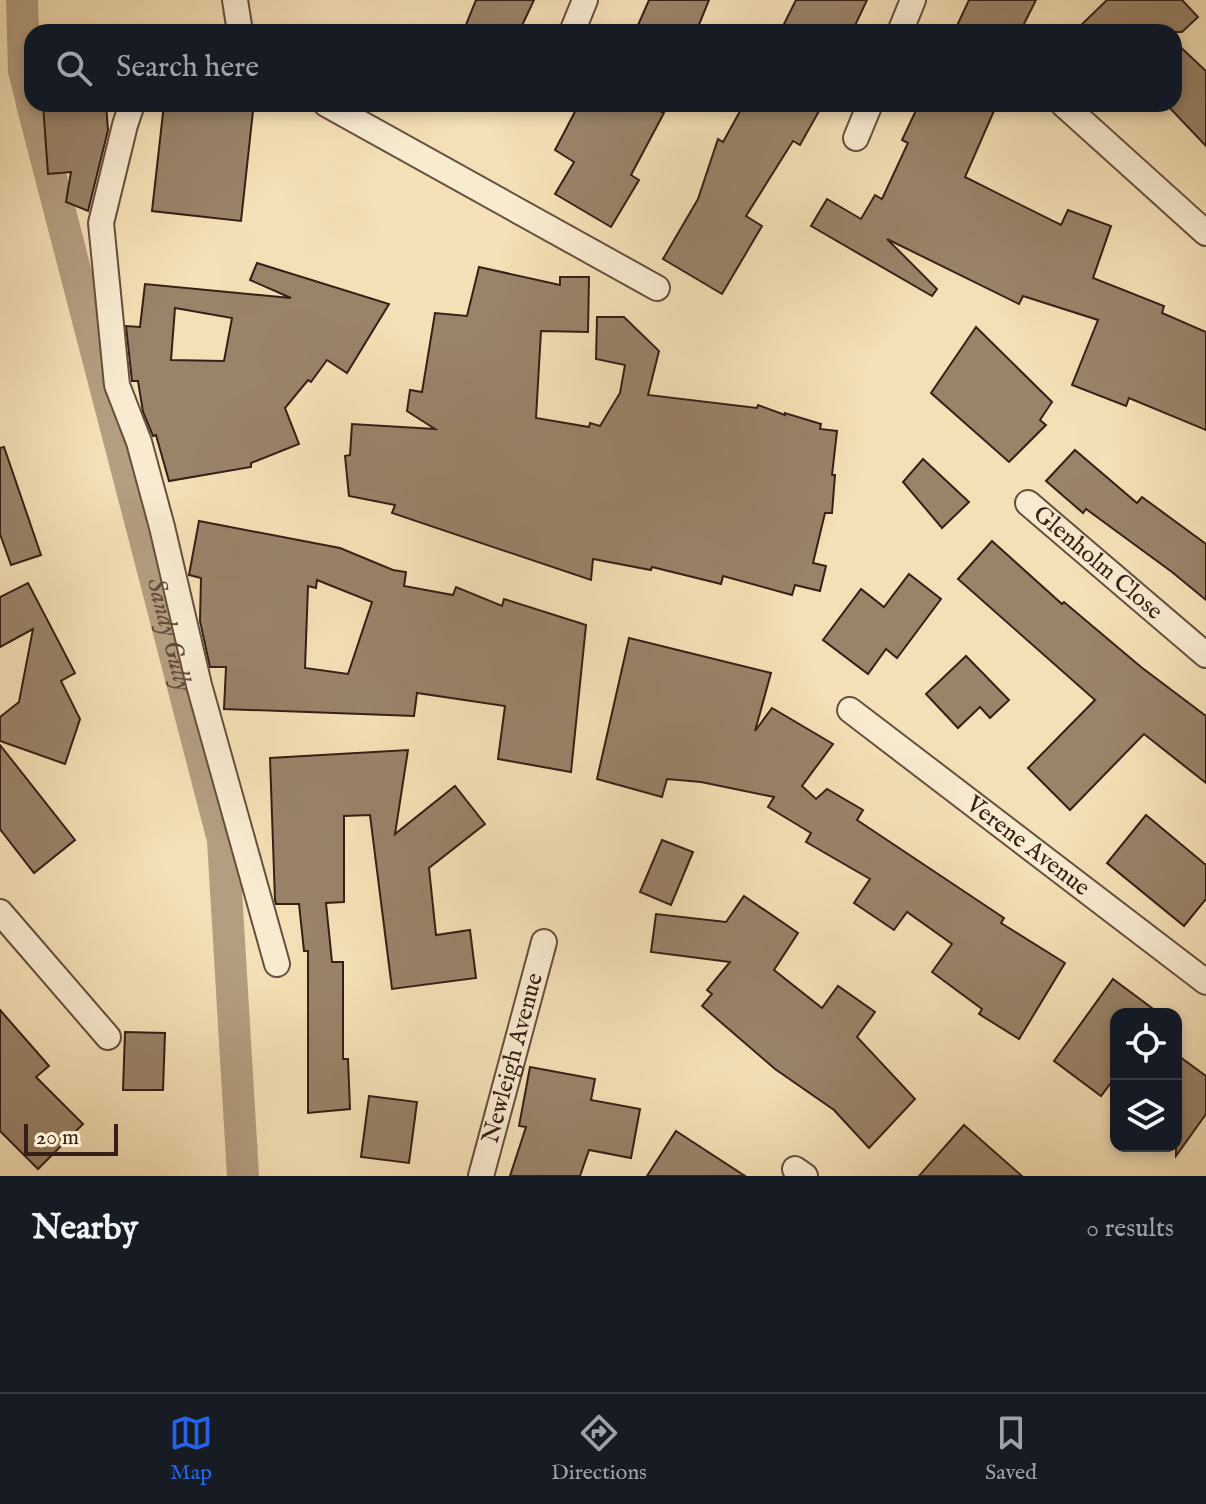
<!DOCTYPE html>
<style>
body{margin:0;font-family:"IM FELL English",serif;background:#242831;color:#f1f3f6}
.controls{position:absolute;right:24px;bottom:24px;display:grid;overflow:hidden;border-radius:16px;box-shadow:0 4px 12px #0003}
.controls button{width:72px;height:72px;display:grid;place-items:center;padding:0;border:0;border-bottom:2px solid #363941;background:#171b24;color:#f1f3f6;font:40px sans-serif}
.scale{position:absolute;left:24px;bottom:20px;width:94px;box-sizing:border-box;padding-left:8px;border:4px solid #361f16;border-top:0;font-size:22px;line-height:28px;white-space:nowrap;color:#361f16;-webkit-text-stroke:6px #f8ebd0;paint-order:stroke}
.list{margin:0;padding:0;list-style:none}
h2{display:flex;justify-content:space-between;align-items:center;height:104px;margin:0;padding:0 32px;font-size:34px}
h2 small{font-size:26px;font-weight:400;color:#9ea1a6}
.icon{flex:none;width:44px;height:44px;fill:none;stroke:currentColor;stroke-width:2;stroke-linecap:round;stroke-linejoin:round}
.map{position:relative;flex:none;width:1206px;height:1176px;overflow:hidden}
.search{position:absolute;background:#171b24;box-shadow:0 4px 12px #0003;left:24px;right:24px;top:24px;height:88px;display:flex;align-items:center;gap:20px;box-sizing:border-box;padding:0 28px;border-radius:24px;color:#9ea1a6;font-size:30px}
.sheet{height:216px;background:#171b24}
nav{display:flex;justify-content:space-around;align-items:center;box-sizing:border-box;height:112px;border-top:2px solid #363941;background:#171b24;font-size:22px;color:#9ea1a6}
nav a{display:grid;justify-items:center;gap:4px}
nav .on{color:#2563eb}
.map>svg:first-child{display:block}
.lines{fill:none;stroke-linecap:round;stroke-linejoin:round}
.canal{stroke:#b39e80;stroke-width:32}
.building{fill:#998369;stroke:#361f16;stroke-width:2;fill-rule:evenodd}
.street-casing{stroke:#664f3e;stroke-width:28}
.street{stroke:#f8ebd0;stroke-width:24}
.labels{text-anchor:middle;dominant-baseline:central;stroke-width:8;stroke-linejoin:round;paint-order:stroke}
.street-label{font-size:24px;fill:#361f16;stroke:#f8ebd0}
.water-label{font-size:26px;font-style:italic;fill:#624b3b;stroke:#f8ebd0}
</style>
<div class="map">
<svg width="1206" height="1176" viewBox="0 0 1206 1176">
<rect width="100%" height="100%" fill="#f4e0b6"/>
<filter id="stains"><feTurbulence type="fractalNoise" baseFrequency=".0025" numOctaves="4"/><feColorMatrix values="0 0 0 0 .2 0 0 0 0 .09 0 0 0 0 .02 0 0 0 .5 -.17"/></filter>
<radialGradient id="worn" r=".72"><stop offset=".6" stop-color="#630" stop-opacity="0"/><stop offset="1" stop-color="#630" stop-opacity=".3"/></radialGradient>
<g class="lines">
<g class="canal">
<polyline points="22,0 24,71 32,102"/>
<path id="s1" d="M32,104l191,736 20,336"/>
</g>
</g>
<g class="building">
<polygon points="476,0 534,0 519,32 463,32"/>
<polygon points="649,0 709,0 696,32 635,32"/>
<polygon points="796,0 867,0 852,32 780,32"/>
<polygon points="969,0 1036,0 1020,32 954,32"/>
<polygon points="1107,0 1182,0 1198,17 1182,32 1074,32"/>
<polygon points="1174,41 1206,71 1206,146 1166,104 1174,104"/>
<polygon points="43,104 106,104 108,130 88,211 66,202 71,172 48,174"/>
<polygon points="164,104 253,111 241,221 152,211"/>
<polygon points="579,104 647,104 664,113 631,175 639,180 611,227 555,194 574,162 555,150"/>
<polygon points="744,104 823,104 800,145 793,141 746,216 762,226 722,294 663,259 698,199 718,139 723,142"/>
<polygon points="919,104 997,104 965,177 1061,225 1068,210 1111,226 1093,278 1164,306 1162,313 1206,332 1206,430 1129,398 1126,406 1072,385 1098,320 1023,296 1019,304 887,239 937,289 932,296 811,226 827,199 861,219 875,195 882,199 908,143 902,140"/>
<path d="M257,263l132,41 -42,69 -20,-13 -16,22 -3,-2 -23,28 14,36 -48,19v4l-82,14 -13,-46 -3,1 -10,-24 -5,-31h-6l-6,-55 14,1 5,-43 146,14 -41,-18zM175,308l57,10 -8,43 -53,-1z"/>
<polygon points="479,267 560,285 560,277 589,277 588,332 541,331 536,418 589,427 590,423 600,426 620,393 625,365 596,359 597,317 624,317 659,351 648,395 757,408 758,405 785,415 785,413 821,424 820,429 837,431 832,475 835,475 832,513 825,513 813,563 826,566 820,591 795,585 792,595 723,576 721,584 652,567 651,570 593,559 591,580 392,513 395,505 349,496 345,456 350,455 352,424 435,429 407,411 410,390 422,392 435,313 467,316"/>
<polygon points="976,327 1052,402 1040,420 1046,425 1009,462 931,393"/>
<polygon points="4,447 41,555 11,565 0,534 0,448"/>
<polygon points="1075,450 1137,503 1142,497 1206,544 1206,600 1172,572 1086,509 1083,513 1046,481"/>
<polygon points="923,459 969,502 942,528 903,482"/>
<path d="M199,521l141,27 53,22 13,2 -2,14 49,9 3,-8 46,19 2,-7 82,26 -15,147 -73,-13 7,-53 -88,-13 -3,23 -190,-7 2,-42h-16l-10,-46 1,-43 -12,-3zM317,580l55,22 -24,72 -43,-6 3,-82 8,2z"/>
<polygon points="992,541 1062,604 1064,602 1141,667 1206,716 1206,783 1144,734 1070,810 1028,768 1095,700 958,579"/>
<polygon points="909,574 941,599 897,658 886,649 868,674 823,640 861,589 884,607"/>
<polygon points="28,583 75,673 61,681 80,719 65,764 0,741 0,717 19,702 33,629 0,647 0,597"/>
<polygon points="629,638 771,673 755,731 772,708 833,744 802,786 816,799 827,789 863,810 857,820 1004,918 1001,923 1065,963 1019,1039 979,1014 982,1009 932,972 952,944 907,912 894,930 854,903 870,879 806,842 811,833 768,807 774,797 701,782 667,779 662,797 597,779"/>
<polygon points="966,656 1009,700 990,718 980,707 958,728 926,694"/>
<polygon points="0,745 75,840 34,873 0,829"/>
<polygon points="408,750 395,834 455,786 485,824 429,868 436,935 470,930 476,978 392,989 370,815 344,816 344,902 326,903 332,962 343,962 343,1059 348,1059 350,1109 308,1113 308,951 304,951 299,904 276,904 275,900 270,758"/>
<polygon points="1146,815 1206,865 1206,899 1184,926 1107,863"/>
<polygon points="662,840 693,852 671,905 640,892"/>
<polygon points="744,896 798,933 774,970 822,1008 838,986 875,1012 857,1037 915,1099 869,1148 834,1110 775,1069 702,1006 712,994 707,990 730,962 651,952 656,914 726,922"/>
<polygon points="1113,979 1160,1014 1116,1014 1116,1076 1101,1096 1054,1061"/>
<polygon points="0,1010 49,1066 36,1077 83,1124 38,1169 0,1131"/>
<polygon points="125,1032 165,1033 163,1090 123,1090"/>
<polygon points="1176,1054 1206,1076 1206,1114 1176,1156"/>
<polygon points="530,1067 595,1079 591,1100 640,1109 631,1158 589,1150 580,1176 510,1176 526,1127 519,1126"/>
<polygon points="369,1096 417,1102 409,1163 361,1157"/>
<polygon points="964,1125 1022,1176 919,1176"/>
<polygon points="676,1131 745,1176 647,1176"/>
</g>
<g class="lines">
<g class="street-casing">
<g id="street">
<polyline points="235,0 240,32"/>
<polyline points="572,32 585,0"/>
<polyline points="900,32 913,0"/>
<polyline points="132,104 125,125 101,223 117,385 139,442 162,527 199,685 277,964"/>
<polyline points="326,104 657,288"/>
<polyline points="1063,104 1206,233"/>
<polyline points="856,138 870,104"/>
<path id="s2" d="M1028,503l178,152"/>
<path id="s3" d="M850,710l356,272"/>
<polyline points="0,912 108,1037"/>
<polyline points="795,1169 805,1176"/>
<path id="s4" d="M481,1176l63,-234"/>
</g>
</g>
<use href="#street" class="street"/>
</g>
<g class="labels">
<g class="street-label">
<text stroke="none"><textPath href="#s2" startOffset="92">Glenholm Close</textPath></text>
<text stroke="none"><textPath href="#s3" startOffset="224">Verene Avenue</textPath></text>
<text stroke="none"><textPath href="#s4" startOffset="122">Newleigh Avenue</textPath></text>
</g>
<g class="water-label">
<text stroke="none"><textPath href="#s1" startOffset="548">Sandy Gully</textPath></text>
</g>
</g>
<rect width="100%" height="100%" filter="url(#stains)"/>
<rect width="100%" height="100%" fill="url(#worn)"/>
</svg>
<div class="controls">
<button><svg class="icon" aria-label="locate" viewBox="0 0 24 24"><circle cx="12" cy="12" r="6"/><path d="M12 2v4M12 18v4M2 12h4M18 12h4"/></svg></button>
<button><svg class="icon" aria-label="layers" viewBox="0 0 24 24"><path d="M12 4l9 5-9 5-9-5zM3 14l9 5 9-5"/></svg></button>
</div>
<div class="scale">20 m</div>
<div class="search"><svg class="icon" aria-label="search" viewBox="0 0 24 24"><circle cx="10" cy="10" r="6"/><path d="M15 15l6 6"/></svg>Search here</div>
</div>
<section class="sheet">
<h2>Nearby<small>0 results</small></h2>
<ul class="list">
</ul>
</section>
<nav>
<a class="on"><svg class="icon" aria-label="map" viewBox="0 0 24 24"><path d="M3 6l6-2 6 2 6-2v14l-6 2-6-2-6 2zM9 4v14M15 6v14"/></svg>Map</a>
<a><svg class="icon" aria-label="directions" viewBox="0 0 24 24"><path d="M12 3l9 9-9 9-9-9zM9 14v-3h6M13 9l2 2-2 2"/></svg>Directions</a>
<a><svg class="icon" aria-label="saved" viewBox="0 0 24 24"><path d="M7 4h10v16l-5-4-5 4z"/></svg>Saved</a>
</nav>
